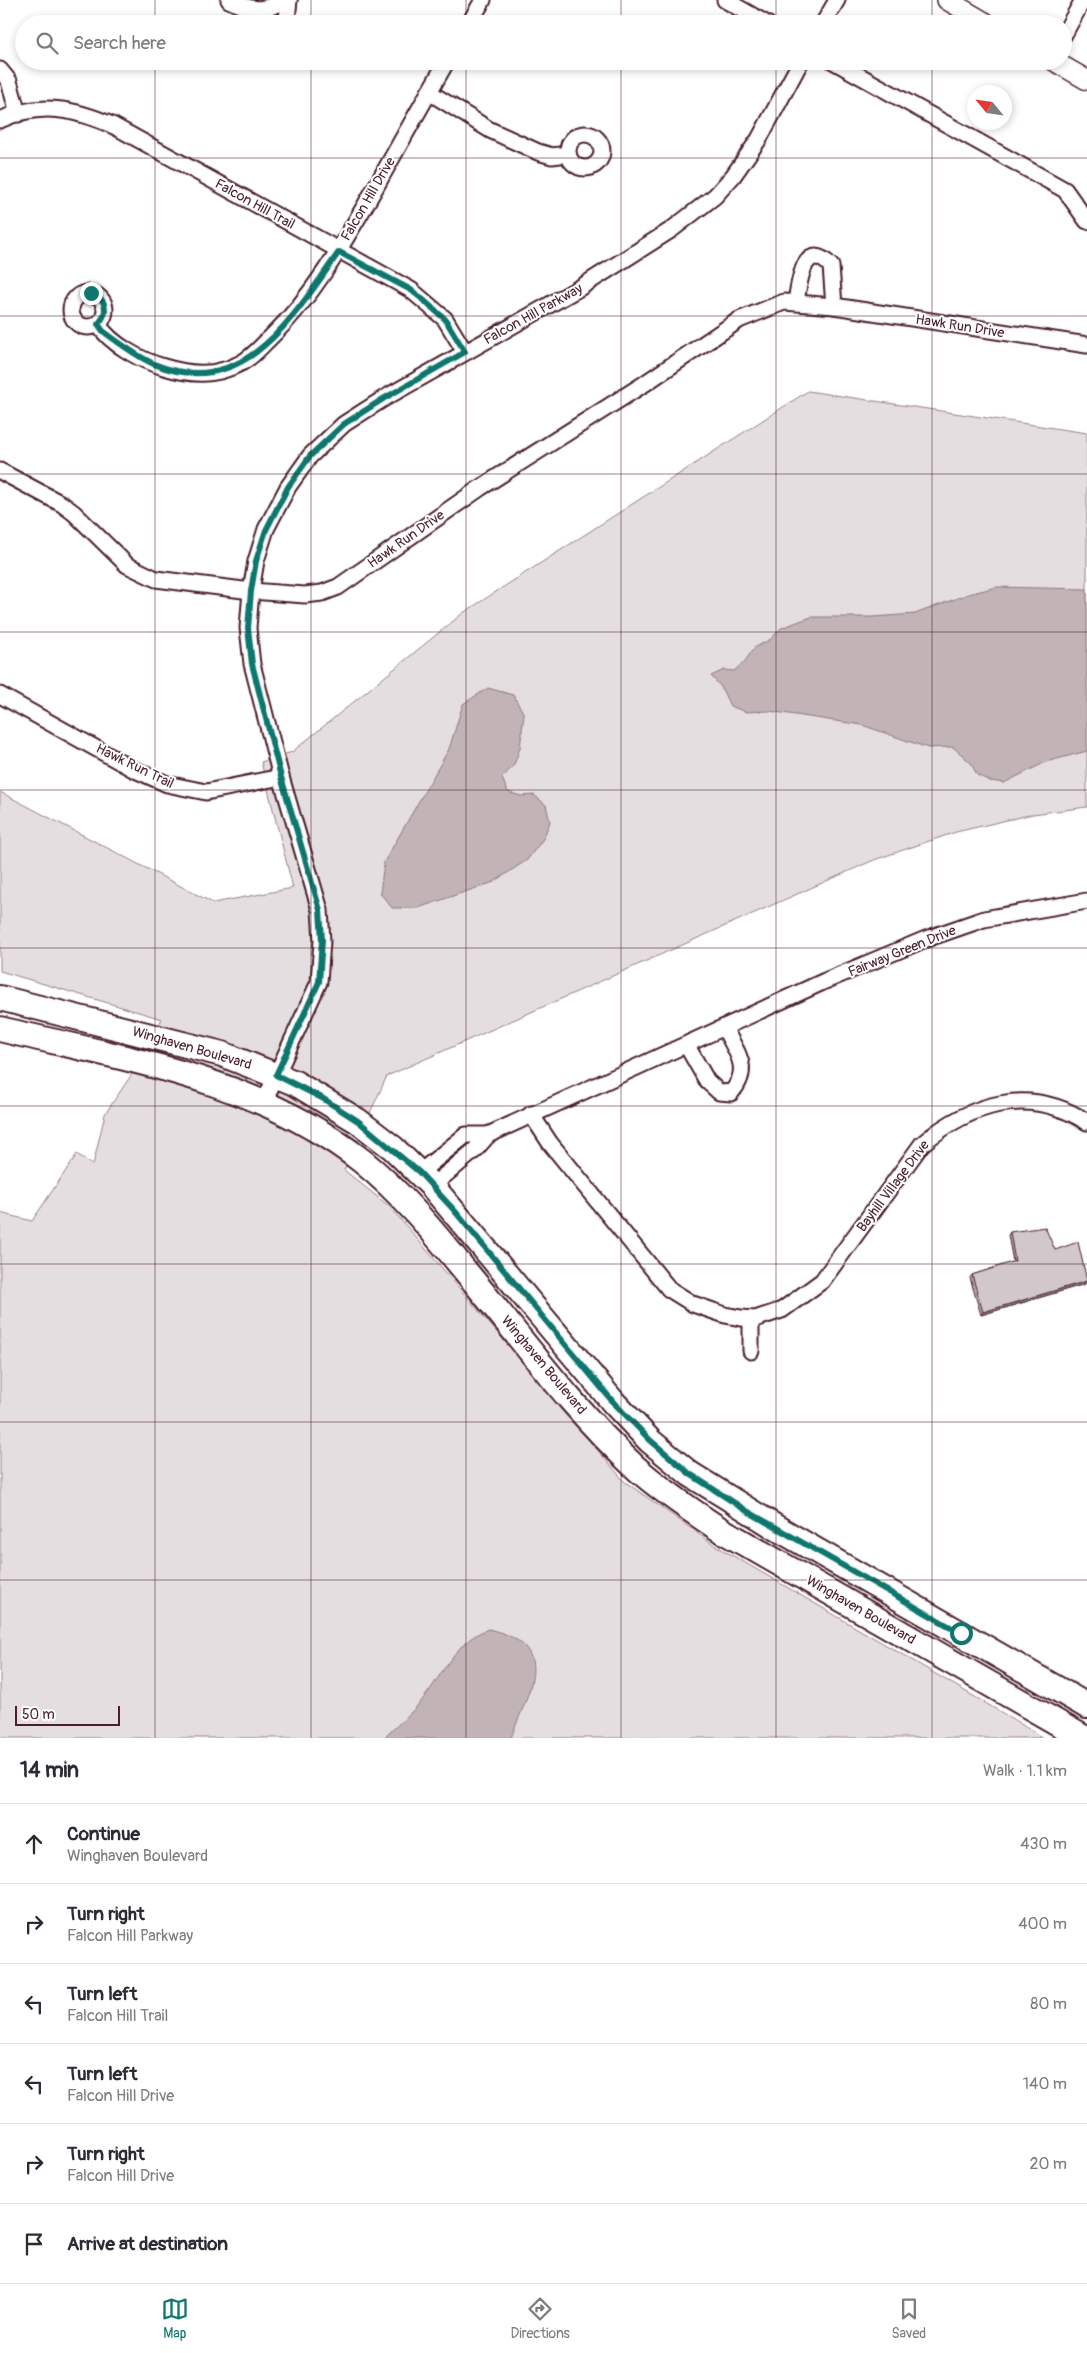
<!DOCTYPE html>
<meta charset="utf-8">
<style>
body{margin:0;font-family:Pangolin,sans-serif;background:#f7f7f7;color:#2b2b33}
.compass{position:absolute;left:967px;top:85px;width:45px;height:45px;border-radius:50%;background:#fff;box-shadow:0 2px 8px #0003;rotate:299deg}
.scale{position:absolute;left:15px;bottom:12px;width:105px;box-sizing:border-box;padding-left:5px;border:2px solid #4a1f2b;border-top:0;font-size:14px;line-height:18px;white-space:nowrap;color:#4a1f2b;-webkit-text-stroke:4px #fff;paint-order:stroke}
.stop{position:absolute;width:15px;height:15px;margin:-11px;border:4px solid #0f766e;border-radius:50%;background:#fff}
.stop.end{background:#0f766e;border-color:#fff;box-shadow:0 1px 5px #0008}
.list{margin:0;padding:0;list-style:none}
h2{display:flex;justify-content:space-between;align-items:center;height:65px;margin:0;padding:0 20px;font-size:21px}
h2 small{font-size:16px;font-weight:400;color:#7c7c81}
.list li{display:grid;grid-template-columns:32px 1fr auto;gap:15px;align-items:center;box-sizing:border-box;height:80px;padding:0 20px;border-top:1px solid #e1e1e2}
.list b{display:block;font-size:19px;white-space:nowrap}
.list p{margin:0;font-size:16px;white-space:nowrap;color:#7c7c81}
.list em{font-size:16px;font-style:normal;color:#7c7c81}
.icon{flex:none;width:28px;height:28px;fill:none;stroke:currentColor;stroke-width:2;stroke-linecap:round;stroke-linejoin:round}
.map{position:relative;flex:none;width:1087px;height:1738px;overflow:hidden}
.search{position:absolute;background:#fff;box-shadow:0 2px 8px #0003;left:15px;right:15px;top:15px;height:55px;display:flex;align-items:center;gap:12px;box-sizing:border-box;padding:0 18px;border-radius:28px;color:#7c7c81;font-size:19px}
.sheet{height:545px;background:#fff}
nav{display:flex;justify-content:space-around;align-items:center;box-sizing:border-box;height:70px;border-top:1px solid #e1e1e2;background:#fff;font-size:14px;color:#7c7c81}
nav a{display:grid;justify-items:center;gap:2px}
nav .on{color:#0f766e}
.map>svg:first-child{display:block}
.green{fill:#e5dee0;stroke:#987e86}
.water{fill:#c1b3b6;stroke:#91787e}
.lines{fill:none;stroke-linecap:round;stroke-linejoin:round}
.minor-casing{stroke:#4a1f2b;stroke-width:19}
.tertiary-casing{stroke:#4a1f2b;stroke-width:22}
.primary-casing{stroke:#4a1f2b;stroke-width:28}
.minor{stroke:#fff;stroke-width:15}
.tertiary{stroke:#fff;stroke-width:19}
.primary{stroke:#fff;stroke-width:24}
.wall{fill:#b5abaf;stroke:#4a1f2b}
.shaded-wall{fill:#938b8e;stroke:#4a1f2b}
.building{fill:#d2c7cb;stroke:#4a1f2b}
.route{stroke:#0f766e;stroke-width:6}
.grid{fill:none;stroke:#4a1f2b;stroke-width:1;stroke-opacity:0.55}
.labels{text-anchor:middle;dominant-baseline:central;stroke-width:4;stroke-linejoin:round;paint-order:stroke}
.street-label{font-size:14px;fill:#4a1f2b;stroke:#fff}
</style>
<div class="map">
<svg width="1087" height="1738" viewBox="0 0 1087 1738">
<rect width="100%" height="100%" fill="#fff"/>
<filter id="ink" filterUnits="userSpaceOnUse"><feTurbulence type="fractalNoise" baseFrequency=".02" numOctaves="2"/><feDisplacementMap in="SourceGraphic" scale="10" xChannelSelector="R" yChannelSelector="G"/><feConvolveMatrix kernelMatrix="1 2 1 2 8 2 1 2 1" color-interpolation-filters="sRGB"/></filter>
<g filter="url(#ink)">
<polygon class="green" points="808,391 1087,433 1087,807 1033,814 956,832 874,860 387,1076 344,1170 390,1207 624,1481 713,1544 1011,1718 1043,1738 0,1738 0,1213 32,1221 77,1154 93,1165 105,1114 130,1077 162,1019 0,971 0,792 213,903 293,888 261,762 292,752 463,613"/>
<g class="water">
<polygon points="997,587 1087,589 1087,751 1046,762 1004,783 990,781 977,775 971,763 953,747 928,748 862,725 769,711 746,712 730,706 721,687 711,676 724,670 734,671 745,661 754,648 771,639 781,628 811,617 872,617 915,614 968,594"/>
<polygon points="488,688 513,695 524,714 520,748 514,765 502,778 508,792 521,796 534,795 546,805 550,822 543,839 527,860 494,882 418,908 392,908 380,893 384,862 449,749 463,704"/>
<path d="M488,1629c72,16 40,62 23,109h-127c13,-13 28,-25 39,-39 22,-27 30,-56 65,-70z"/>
</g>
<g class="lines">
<g class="minor-casing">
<g id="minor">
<path d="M229,0c25,13 36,10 60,0"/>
<polyline points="725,0 767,24"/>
<polyline points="251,9 258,24"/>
<polyline points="283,24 287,20 289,0"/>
<polyline points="469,24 483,0"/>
<polyline points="823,24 837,0"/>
<polyline points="1063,36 1083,0"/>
<polyline points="833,61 1065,190 1087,221"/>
<polyline points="0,70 9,81 18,114"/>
<polyline points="429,92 490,130 538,152 552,156 568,154"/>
<path d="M0,120c40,-19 75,-11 114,6l297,164 34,29 20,33"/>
<circle cx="585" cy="151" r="17"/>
<circle cx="88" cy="310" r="17"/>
<path d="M796,302c3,-17 7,-65 35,-36l3,40"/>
<path d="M98,324c12,20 44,37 66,43 27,8 51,10 77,-4 12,-6 21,-18 31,-27 43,-42 72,-94 102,-146 24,-43 48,-86 73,-129"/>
<polyline points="0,471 62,504 74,513 127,565 156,579 251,591 305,595 322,593 338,587 480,488 644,384 739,320 784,302 834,306 1087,345"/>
<polyline points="0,695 133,769 167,784 206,792 281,777"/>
<path d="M687,1046l20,35 12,11 12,1c21,-25 6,-39 -6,-64"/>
<polyline points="264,1102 319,982 322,941 320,910 281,777 252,664 248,628 251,591 256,561 266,529 288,487 310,456 344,424 383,399 581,287 671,230 715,196 733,176 759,139 801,61"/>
<path d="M531,1114l19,29 119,146 24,15 32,11 16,3 14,1 27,-9 40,-29 100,-137c49,-41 107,-59 165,-22"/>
<polyline points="419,1173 466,1135 488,1135"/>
<polyline points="432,1186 475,1150 488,1135 825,981 926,939 984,919 1087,901"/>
<polyline points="751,1351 751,1319"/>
</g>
</g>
<g class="tertiary-casing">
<g id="tertiary">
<polyline points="947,0 988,24"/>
<polyline points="1054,61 1087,80"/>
</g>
</g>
<g class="primary-casing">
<g id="primary">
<polyline points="0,998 222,1054 295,1083 358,1121 393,1148 432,1186 614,1403 650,1441 690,1474 777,1528 1087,1706"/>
<path d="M0,1029c125,30 258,50 362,132 40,32 73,73 105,112 55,66 106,137 169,195 25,22 53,41 80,59l368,211"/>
</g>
</g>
<use href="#minor" class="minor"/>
<use href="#tertiary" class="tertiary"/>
<use href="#primary" class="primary"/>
</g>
<polygon class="wall" points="1010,1232 1055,1250 1085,1284 981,1315 970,1278 972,1275 1013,1262 1008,1235"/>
<polygon class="shaded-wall" points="1087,1281 1085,1284 981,1315 983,1312"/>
<polygon class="building" points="1045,1227 1055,1250 1078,1242 1087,1281 983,1312 972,1275 1015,1261 1010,1232"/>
</g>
<g class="lines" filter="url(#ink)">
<path class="route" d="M91,293c16,5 18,20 7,31l5,7c16,12 33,25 51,33 91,38 140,-49 185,-112l72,38 10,8 24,21 20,33 -82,47 -39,25 -34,32 -22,31 -22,43 -10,31 -5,30 -3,37 4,36 29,113 39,133 2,30 -3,42 -43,93 46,23 36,23 61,51 35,38 160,193 36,37 40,34 57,37 214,122"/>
</g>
<path class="grid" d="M155,0v24M311,0v24M466,0v24M621,0v24M776,0v24M932,0v24M155,61v1677M311,61v1677M466,61v1677M621,61v1677M776,61v1677M932,61v1677M0,158h1087M0,316h1087M0,474h1087M0,632h1087M0,790h1087M0,948h1087M0,1106h1087M0,1264h1087M0,1422h1087M0,1580h1087"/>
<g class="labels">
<g class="street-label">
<text transform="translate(368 199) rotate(-60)">Falcon Hill Drive</text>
<text transform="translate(255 204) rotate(29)">Falcon Hill Trail</text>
<text transform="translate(533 314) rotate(-29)">Falcon Hill Parkway</text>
<text transform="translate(960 326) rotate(9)">Hawk Run Drive</text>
<text transform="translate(406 539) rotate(-35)">Hawk Run Drive</text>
<text transform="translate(135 766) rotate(26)">Hawk Run Trail</text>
<text transform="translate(902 951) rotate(-22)">Fairway Green Drive</text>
<text transform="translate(192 1048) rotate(16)">Winghaven Boulevard</text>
<text transform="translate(893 1186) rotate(-53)">Bayhill Village Drive</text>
<text transform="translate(544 1365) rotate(50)">Winghaven Boulevard</text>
<text transform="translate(861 1610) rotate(30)">Winghaven Boulevard</text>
</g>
</g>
</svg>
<svg class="compass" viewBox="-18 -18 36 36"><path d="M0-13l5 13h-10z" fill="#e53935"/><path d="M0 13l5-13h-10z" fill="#7c7c81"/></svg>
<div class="scale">50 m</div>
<div class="stop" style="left:961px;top:1633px"></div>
<div class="stop end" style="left:91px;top:293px"></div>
<div class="search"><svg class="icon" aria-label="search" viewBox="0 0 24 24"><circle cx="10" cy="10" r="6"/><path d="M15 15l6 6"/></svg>Search here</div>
</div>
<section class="sheet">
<h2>14 min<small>Walk · 1.1 km</small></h2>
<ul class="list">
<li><svg class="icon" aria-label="ahead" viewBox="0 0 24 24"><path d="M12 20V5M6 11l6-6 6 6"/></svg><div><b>Continue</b><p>Winghaven Boulevard</p></div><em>430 m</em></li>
<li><svg class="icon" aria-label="right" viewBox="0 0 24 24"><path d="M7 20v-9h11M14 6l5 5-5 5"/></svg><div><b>Turn right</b><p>Falcon Hill Parkway</p></div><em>400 m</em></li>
<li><svg class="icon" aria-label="left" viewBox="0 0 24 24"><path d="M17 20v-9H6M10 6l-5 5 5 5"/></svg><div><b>Turn left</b><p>Falcon Hill Trail</p></div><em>80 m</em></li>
<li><svg class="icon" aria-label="left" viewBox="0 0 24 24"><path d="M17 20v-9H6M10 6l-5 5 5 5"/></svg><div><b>Turn left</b><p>Falcon Hill Drive</p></div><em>140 m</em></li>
<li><svg class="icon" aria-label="right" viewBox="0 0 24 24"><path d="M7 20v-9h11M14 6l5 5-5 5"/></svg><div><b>Turn right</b><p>Falcon Hill Drive</p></div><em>20 m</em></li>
<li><svg class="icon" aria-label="arrive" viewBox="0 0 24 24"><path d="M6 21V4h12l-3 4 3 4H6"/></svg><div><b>Arrive at destination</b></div></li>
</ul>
</section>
<nav>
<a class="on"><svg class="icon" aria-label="map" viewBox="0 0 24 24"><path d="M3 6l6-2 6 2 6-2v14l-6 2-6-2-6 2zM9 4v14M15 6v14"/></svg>Map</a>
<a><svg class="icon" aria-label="directions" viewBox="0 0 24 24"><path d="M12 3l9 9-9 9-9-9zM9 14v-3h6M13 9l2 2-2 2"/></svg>Directions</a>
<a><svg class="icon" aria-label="saved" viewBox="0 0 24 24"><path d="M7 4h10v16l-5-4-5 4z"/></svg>Saved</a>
</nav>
